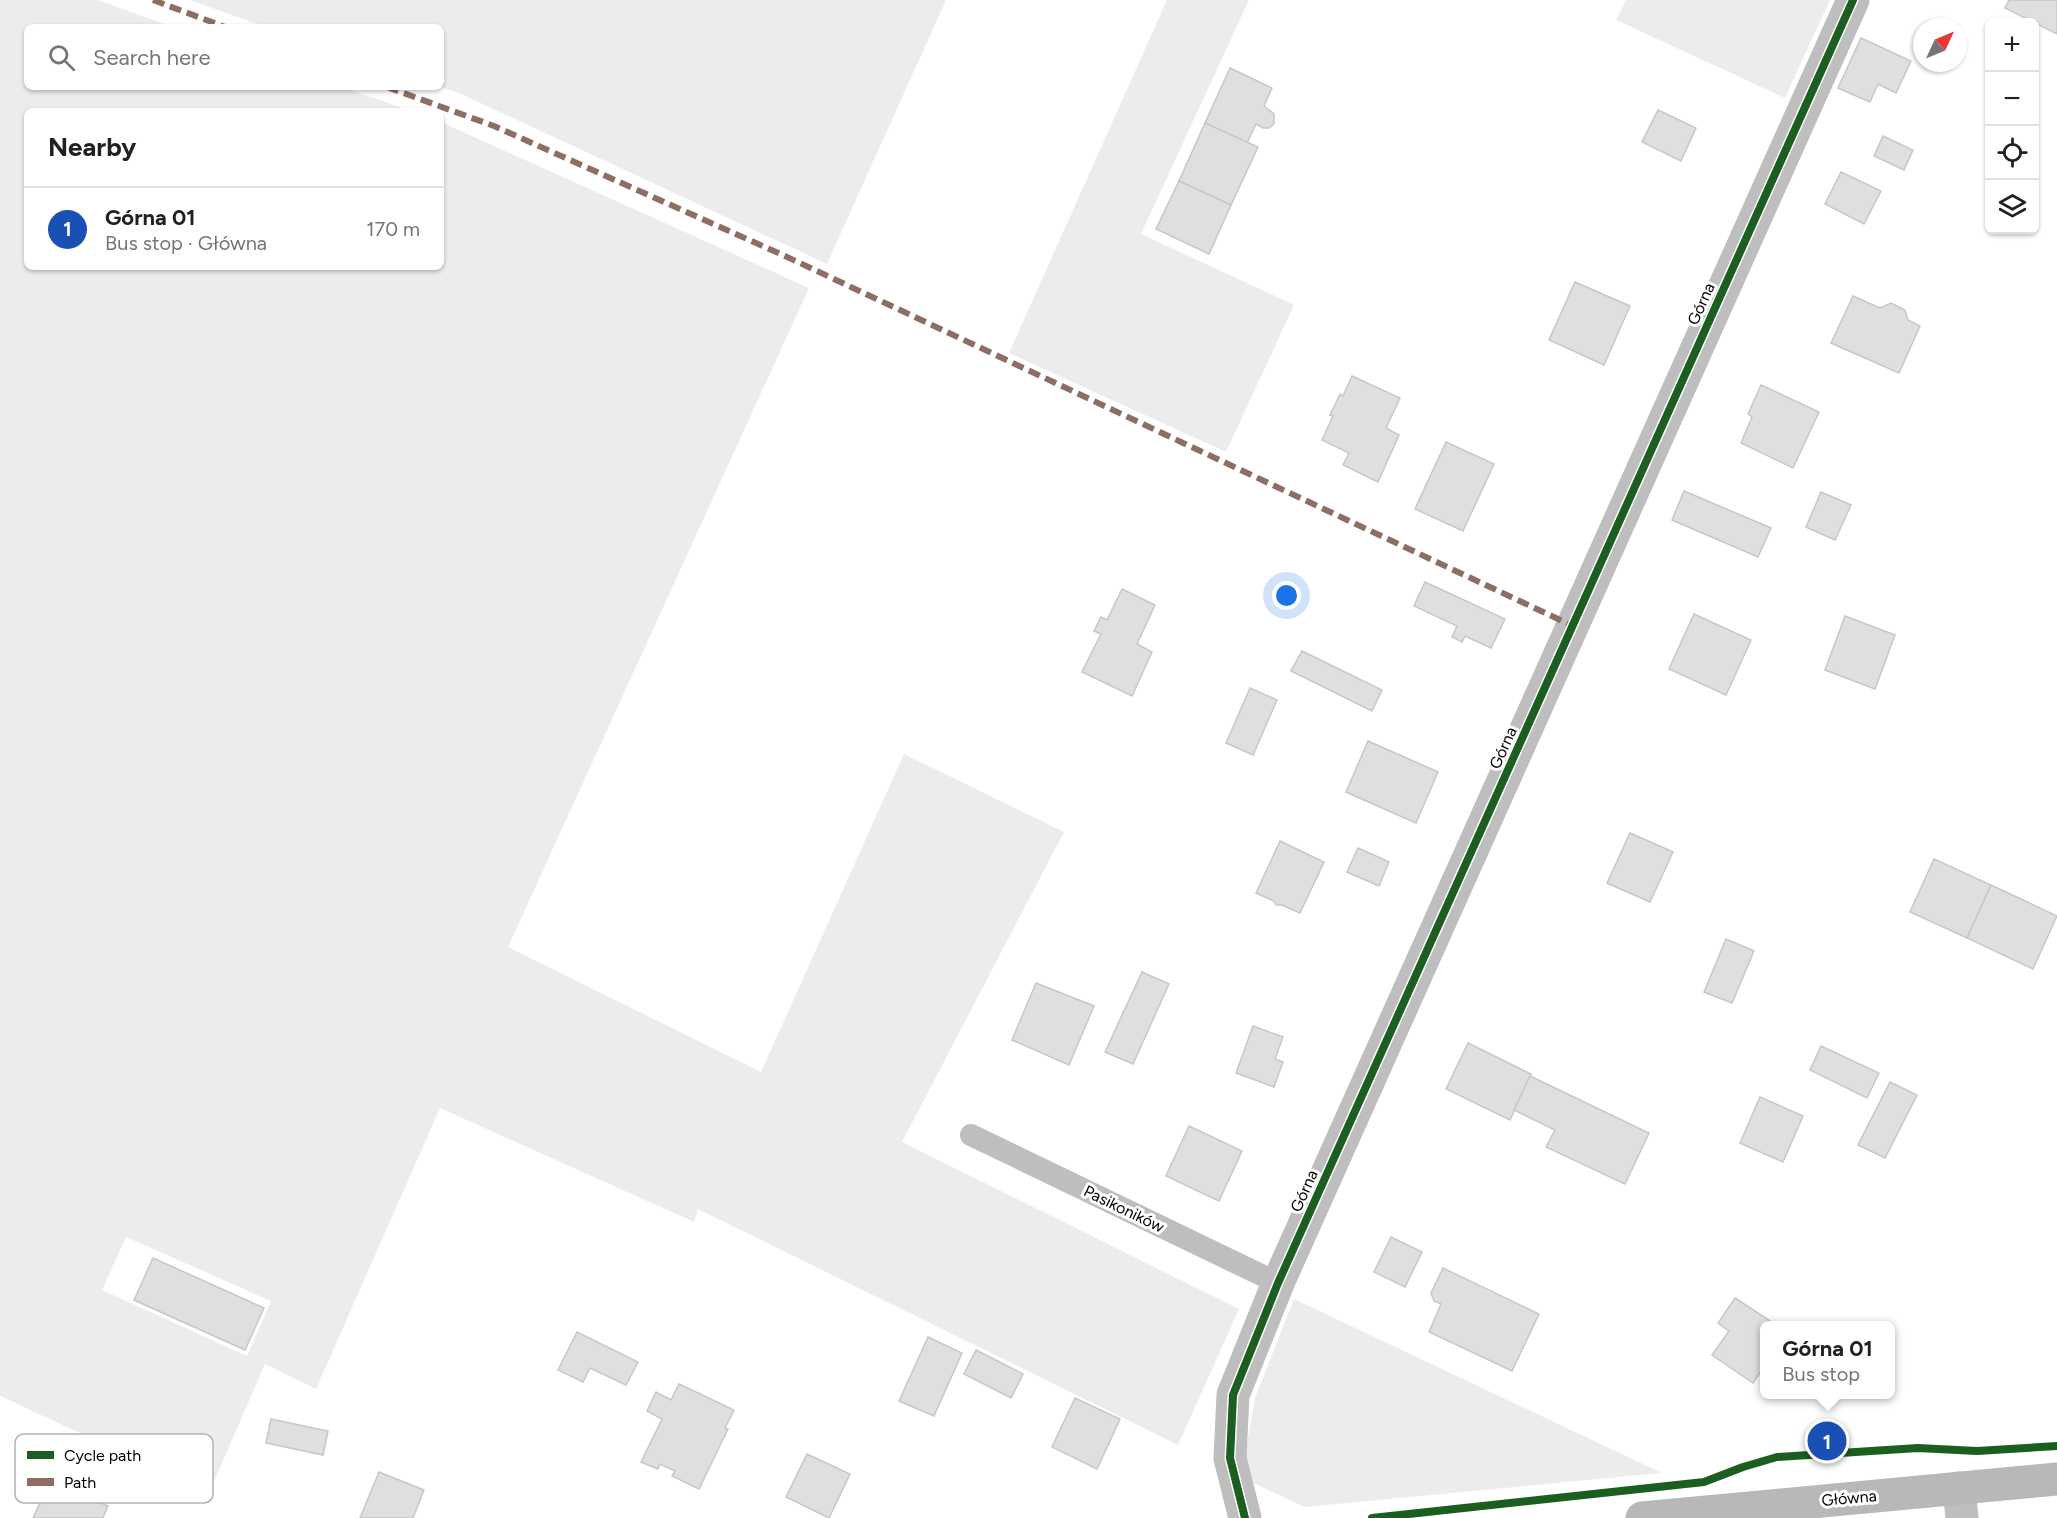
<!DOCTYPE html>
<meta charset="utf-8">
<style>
body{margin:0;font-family:Figtree,sans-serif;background:#f2f2f2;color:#202124}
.controls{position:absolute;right:18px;top:18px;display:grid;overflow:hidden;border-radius:9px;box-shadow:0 2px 4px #0004}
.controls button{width:54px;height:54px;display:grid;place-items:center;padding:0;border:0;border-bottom:2px solid #e0e0e0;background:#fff;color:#202124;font:30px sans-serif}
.compass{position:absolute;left:1913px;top:18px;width:54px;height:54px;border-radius:50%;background:#fff;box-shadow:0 2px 4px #0004;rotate:46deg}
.you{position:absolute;left:1287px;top:596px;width:21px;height:21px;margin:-15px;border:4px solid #fff;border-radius:50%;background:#1a73e8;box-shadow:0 0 0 9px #1a73e833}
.badge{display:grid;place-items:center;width:39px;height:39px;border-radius:50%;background:#595959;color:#fff;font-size:20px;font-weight:700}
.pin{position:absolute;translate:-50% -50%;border:3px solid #fff;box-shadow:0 2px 6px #0006}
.popup{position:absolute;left:1760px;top:1321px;width:135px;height:78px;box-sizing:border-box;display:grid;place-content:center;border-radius:9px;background:#fff;filter:drop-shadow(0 2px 4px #0005);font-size:20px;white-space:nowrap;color:#757577}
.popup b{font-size:22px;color:#202124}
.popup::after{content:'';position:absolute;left:50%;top:100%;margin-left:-12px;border:12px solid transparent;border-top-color:#fff}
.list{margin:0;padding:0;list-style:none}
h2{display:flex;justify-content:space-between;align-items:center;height:78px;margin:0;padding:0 24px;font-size:26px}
h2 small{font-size:20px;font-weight:400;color:#757577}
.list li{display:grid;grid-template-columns:39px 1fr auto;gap:18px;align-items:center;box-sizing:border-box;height:84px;padding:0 24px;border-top:2px solid #e0e0e0}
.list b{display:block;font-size:22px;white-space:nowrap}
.list p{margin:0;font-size:20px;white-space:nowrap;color:#757577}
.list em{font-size:20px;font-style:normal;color:#757577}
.icon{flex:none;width:33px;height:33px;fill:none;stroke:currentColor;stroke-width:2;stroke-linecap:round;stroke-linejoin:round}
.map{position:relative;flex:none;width:2057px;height:1518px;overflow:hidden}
.search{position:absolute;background:#fff;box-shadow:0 2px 4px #0004;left:24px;top:24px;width:420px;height:66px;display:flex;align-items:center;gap:15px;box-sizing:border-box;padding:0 21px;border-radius:9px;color:#757577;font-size:22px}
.panel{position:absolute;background:#fff;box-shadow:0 2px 4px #0004;left:24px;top:108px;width:420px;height:162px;border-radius:9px}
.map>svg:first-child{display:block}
.green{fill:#ececec;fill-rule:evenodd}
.building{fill:#dfdfdf;stroke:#c7c7c7;stroke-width:1.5}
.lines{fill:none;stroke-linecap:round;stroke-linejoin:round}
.lane{stroke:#bebebe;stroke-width:22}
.street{stroke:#bebebe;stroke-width:33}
.secondary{stroke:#b8b8b8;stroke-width:33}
.quiet{stroke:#8d6e63;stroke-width:6;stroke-dasharray:12 6;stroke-linecap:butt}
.cycleway-casing{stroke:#fff;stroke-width:11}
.cycleway{stroke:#1b5e20;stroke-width:8}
.labels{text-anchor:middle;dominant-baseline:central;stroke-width:6;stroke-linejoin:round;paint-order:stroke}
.street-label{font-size:16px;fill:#000;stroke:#fff}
.key{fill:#fff;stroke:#b2b2b2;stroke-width:1.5}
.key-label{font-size:16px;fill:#000}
</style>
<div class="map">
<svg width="2057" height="1518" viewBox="0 0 2057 1518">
<rect width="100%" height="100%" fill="#fff"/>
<g class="green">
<path d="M0,0h98l74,27h-145v60h315l69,24h-384v156h414v-145l368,166 -301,659 253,125 143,-318 160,78 -162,310 337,167 -61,136 -480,-236 -4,13 -254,-114 -124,281 -51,-25 -56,129 -209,-97zM126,1237l145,64 -24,55 -145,-66z"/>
<polygon points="190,0 946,0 827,264 461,94 441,87 441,27 265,27"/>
<polygon points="1167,0 1249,0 1141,234 1294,305 1226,452 1009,353"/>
<polygon points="1626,0 1830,0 1785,98 1616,20"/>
<polygon points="1294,1299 1662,1473 1304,1507 1241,1477 1255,1398"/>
</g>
<g class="building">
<polygon points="2009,0 2057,0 2057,34 2005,8"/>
<polygon points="1861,38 1911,61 1896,93 1878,84 1870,102 1838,88"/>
<polygon points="1230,68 1272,88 1264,106 1274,114 1274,124 1269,128 1263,128 1256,124 1247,143 1205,123"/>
<polygon points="1658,110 1696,128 1681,161 1642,142"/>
<polygon points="1205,123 1258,147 1231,205 1179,181"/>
<polygon points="1883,136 1913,150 1904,170 1874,156"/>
<polygon points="1841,172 1881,191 1864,224 1825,204"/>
<polygon points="1179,181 1231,205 1209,254 1156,229"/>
<polygon points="1575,282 1630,306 1604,365 1549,340"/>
<polygon points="1853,296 1880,308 1891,303 1905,310 1908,320 1920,326 1899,373 1831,343"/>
<polygon points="1352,376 1400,398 1386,428 1399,435 1378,482 1343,465 1349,453 1322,440 1333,416 1330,415 1340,394 1343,396"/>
<polygon points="1761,385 1819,412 1793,468 1741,443 1752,417 1748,414"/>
<polygon points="1446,442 1494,464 1463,531 1415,509"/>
<polygon points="1684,491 1771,528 1758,557 1672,520"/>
<polygon points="1821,492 1851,505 1835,540 1806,527"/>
<polygon points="1425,582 1505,619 1491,648 1465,636 1462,642 1452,637 1457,626 1414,606"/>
<polygon points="1122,589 1155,605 1137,644 1152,652 1132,696 1082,672 1101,634 1094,631 1101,617 1107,620"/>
<polygon points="1694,614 1751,640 1726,695 1669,669"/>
<polygon points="1845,616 1895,635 1875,689 1825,670"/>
<polygon points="1302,651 1382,690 1372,711 1291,671"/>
<polygon points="1250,688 1277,700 1253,755 1226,743"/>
<polygon points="1368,741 1438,772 1416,823 1346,792"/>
<polygon points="1630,833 1673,852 1650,902 1607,883"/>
<polygon points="1280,841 1324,862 1300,913 1282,905 1276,905 1274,901 1256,893"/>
<polygon points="1358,848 1389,862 1379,886 1347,872"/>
<polygon points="1934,859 1991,885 1967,938 1910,912"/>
<polygon points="1991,885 2057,916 2033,969 1967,938"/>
<polygon points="1726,939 1754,951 1732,1003 1704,992"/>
<polygon points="1142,972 1169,984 1133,1064 1105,1052"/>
<polygon points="1036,983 1094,1006 1069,1065 1012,1040"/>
<polygon points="1253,1026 1283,1037 1275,1059 1283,1062 1274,1087 1236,1073"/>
<polygon points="1468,1043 1531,1074 1510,1120 1446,1089"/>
<polygon points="1821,1046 1879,1073 1867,1098 1810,1070"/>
<polygon points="1530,1076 1649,1133 1625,1184 1546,1147 1555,1130 1514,1110"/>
<polygon points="1890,1082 1917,1095 1885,1158 1858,1145"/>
<polygon points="1760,1097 1803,1116 1783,1162 1740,1143"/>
<polygon points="1189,1126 1242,1151 1219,1201 1166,1176"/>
<polygon points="1391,1237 1422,1252 1405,1287 1374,1272"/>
<polygon points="153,1258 264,1308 245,1350 134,1300"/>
<polygon points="1443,1268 1539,1314 1512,1371 1429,1332 1441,1304 1434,1301 1431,1293"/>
<polygon points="1735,1298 1778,1326 1764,1326 1764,1367 1753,1383 1712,1355 1729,1331 1718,1323"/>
<polygon points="577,1332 638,1362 626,1385 590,1368 583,1382 558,1370"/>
<polygon points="928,1337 962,1353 934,1416 899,1401"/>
<polygon points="976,1350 1023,1374 1011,1398 964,1374"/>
<polygon points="679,1384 734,1410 725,1428 728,1429 699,1489 672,1476 675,1471 660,1464 658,1469 641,1462 662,1419 647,1411 656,1392 671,1400"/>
<polygon points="1075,1398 1120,1419 1097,1469 1052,1447"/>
<polygon points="271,1419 328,1431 323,1455 266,1443"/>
<polygon points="807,1454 850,1474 829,1518 786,1497"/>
<polygon points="379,1472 424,1490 413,1518 360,1518"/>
<polygon points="50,1481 108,1506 103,1518 33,1518"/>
</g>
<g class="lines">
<polyline class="lane" points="971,1135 1278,1283"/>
<g class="street">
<polyline points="1959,1488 1962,1518"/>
<polyline points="1245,1518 1230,1458 1233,1395 1278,1283 1853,0"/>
</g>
<polyline class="secondary" points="1642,1518 2057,1479"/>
<g class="quiet">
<polyline points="153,0 225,27"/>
<polyline points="387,87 494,126 785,256 1573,626"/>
</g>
<g class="cycleway-casing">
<g id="cycleway">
<polyline points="1245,1518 1230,1458 1233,1395 1278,1283 1853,0"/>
<polyline points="1372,1518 1704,1482 1743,1467 1777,1457 1918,1448 1977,1451 2057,1446"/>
</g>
</g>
<use href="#cycleway" class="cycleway"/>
</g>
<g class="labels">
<g class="street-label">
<text transform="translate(1701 304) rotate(-66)">Górna</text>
<text transform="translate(1503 748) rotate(-66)">Górna</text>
<text transform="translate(1304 1191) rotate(-66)">Górna</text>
<text transform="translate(1124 1209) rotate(26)">Pasikoników</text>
<text transform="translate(1849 1498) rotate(-5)">Główna</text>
</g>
</g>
<rect x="15" y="1434" width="198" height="69" rx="9" class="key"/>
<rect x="27" y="1451" width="27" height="8" fill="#1b5e20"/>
<rect x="27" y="1478" width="27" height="8" fill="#8d6e63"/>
<g class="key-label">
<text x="64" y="1461">Cycle path</text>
<text x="64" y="1488">Path</text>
</g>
</svg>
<div class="controls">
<button>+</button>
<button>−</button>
<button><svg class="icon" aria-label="locate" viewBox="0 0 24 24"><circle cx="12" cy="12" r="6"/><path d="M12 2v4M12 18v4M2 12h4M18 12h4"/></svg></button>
<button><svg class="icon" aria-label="layers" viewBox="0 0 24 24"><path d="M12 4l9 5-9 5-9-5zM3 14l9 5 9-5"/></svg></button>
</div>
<svg class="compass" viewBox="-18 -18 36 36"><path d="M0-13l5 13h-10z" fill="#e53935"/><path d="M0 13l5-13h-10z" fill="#757577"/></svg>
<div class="you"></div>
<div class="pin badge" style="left:1827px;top:1441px;background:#1a4fb4">1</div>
<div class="popup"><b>Górna 01</b>Bus stop</div>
<div class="search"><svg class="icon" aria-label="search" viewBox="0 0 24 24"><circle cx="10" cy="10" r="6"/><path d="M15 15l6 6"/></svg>Search here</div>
<section class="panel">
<h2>Nearby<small></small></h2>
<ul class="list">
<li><span class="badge" style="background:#1a4fb4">1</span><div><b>Górna 01</b><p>Bus stop · Główna</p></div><em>170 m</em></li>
</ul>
</section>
</div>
